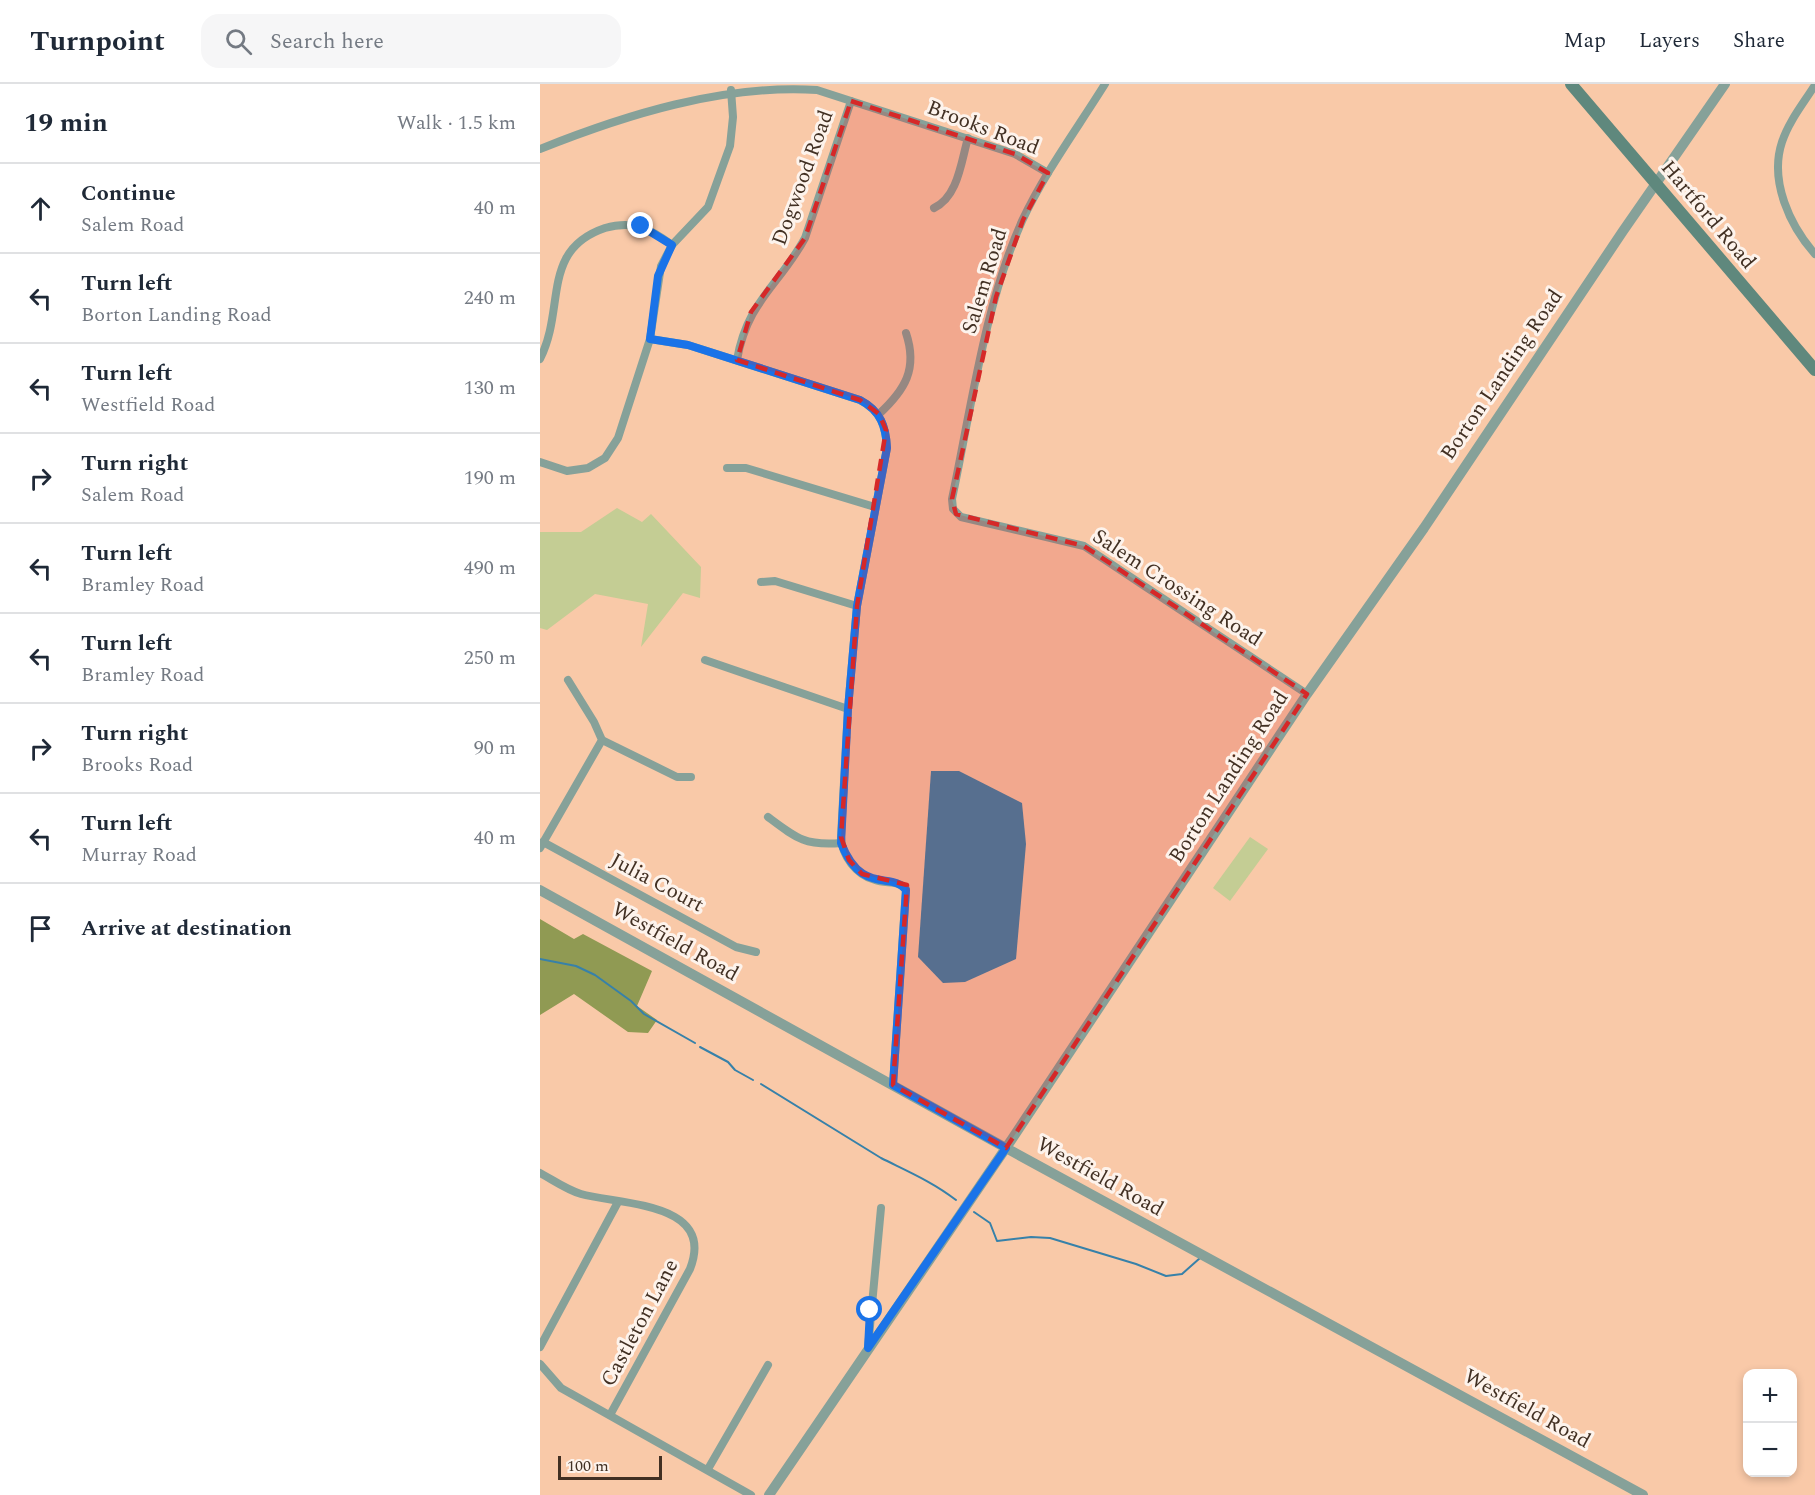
<!DOCTYPE html>
<meta charset="utf-8">
<style>
body{margin:0;font-family:Spectral,serif;background:#f6f6f7;color:#1f2937}
.controls{position:absolute;right:18px;bottom:18px;display:grid;overflow:hidden;border-radius:12px;box-shadow:0 3px 9px #0003}
.controls button{width:54px;height:54px;display:grid;place-items:center;padding:0;border:0;border-bottom:2px solid #e0e1e3;background:#fff;color:#1f2937;font:30px sans-serif}
.scale{position:absolute;left:18px;bottom:15px;width:104px;box-sizing:border-box;padding-left:6px;border:3px solid #423023;border-top:0;font-size:16px;line-height:21px;white-space:nowrap;color:#423023;-webkit-text-stroke:4px #fdf3ec;paint-order:stroke}
.stop{position:absolute;width:18px;height:18px;margin:-14px;border:4px solid #1a73e8;border-radius:50%;background:#fff}
.stop.end{background:#1a73e8;border-color:#fff;box-shadow:0 2px 6px #0008}
.list{margin:0;padding:0;list-style:none}
h2{display:flex;justify-content:space-between;align-items:center;height:78px;margin:0;padding:0 24px;font-size:26px}
h2 small{font-size:20px;font-weight:400;color:#747a83}
.list li{display:grid;grid-template-columns:39px 1fr auto;gap:18px;align-items:center;box-sizing:border-box;height:90px;padding:0 24px;border-top:2px solid #e0e1e3}
.list b{display:block;font-size:22px;white-space:nowrap}
.list p{margin:0;font-size:20px;white-space:nowrap;color:#747a83}
.list em{font-size:20px;font-style:normal;color:#747a83}
.icon{flex:none;width:33px;height:33px;fill:none;stroke:currentColor;stroke-width:2;stroke-linecap:round;stroke-linejoin:round}
.map{position:relative;flex:none;width:1275px;height:1411px;overflow:hidden}
header{display:flex;align-items:center;gap:36px;box-sizing:border-box;height:84px;padding:0 30px;background:#fff;border-bottom:2px solid #e0e1e3}
header strong{font-size:28px}
nav{display:flex;gap:33px;margin-inline-start:auto;font-size:21px}
.search{width:420px;height:54px;background:#f6f6f7;display:flex;align-items:center;gap:15px;box-sizing:border-box;padding:0 21px;border-radius:18px;color:#747a83;font-size:22px}
main{display:flex}
aside{flex:1;background:#fff}
.map>svg:first-child{display:block}
.green{fill:#c4cd94}
.forest{fill:#909a53}
.water{fill:#3781a9}
.lines{fill:none;stroke-linecap:round;stroke-linejoin:round}
.stream{stroke:#3781a9;stroke-width:2}
.minor{stroke:#86a199;stroke-width:8}
.tertiary{stroke:#86a199;stroke-width:10}
.secondary{stroke:#5f887d;stroke-width:12}
.route{stroke:#1a73e8;stroke-width:8}
.marked{fill:#d62828;fill-opacity:0.2;stroke:#d62828;stroke-width:4.5;stroke-dasharray:12 8;stroke-linejoin:round}
.labels{text-anchor:middle;dominant-baseline:central;stroke-width:6;stroke-linejoin:round;paint-order:stroke}
.street-label{font-size:21px;fill:#423023;stroke:#fdf3ec}
</style>
<header>
<strong>Turnpoint</strong>
<div class="search"><svg class="icon" aria-label="search" viewBox="0 0 24 24"><circle cx="10" cy="10" r="6"/><path d="M15 15l6 6"/></svg>Search here</div>
<nav><a>Map</a><a>Layers</a><a>Share</a></nav>
</header>
<main>
<aside>
<h2>19 min<small>Walk · 1.5 km</small></h2>
<ul class="list">
<li><svg class="icon" aria-label="ahead" viewBox="0 0 24 24"><path d="M12 20V5M6 11l6-6 6 6"/></svg><div><b>Continue</b><p>Salem Road</p></div><em>40 m</em></li>
<li><svg class="icon" aria-label="left" viewBox="0 0 24 24"><path d="M17 20v-9H6M10 6l-5 5 5 5"/></svg><div><b>Turn left</b><p>Borton Landing Road</p></div><em>240 m</em></li>
<li><svg class="icon" aria-label="left" viewBox="0 0 24 24"><path d="M17 20v-9H6M10 6l-5 5 5 5"/></svg><div><b>Turn left</b><p>Westfield Road</p></div><em>130 m</em></li>
<li><svg class="icon" aria-label="right" viewBox="0 0 24 24"><path d="M7 20v-9h11M14 6l5 5-5 5"/></svg><div><b>Turn right</b><p>Salem Road</p></div><em>190 m</em></li>
<li><svg class="icon" aria-label="left" viewBox="0 0 24 24"><path d="M17 20v-9H6M10 6l-5 5 5 5"/></svg><div><b>Turn left</b><p>Bramley Road</p></div><em>490 m</em></li>
<li><svg class="icon" aria-label="left" viewBox="0 0 24 24"><path d="M17 20v-9H6M10 6l-5 5 5 5"/></svg><div><b>Turn left</b><p>Bramley Road</p></div><em>250 m</em></li>
<li><svg class="icon" aria-label="right" viewBox="0 0 24 24"><path d="M7 20v-9h11M14 6l5 5-5 5"/></svg><div><b>Turn right</b><p>Brooks Road</p></div><em>90 m</em></li>
<li><svg class="icon" aria-label="left" viewBox="0 0 24 24"><path d="M17 20v-9H6M10 6l-5 5 5 5"/></svg><div><b>Turn left</b><p>Murray Road</p></div><em>40 m</em></li>
<li><svg class="icon" aria-label="arrive" viewBox="0 0 24 24"><path d="M6 21V4h12l-3 4 3 4H6"/></svg><div><b>Arrive at destination</b></div></li>
</ul>
</aside>
<div class="map">
<svg width="1275" height="1411" viewBox="0 0 1275 1411">
<rect width="100%" height="100%" fill="#f9c9a8"/>
<g class="green">
<polygon points="77,424 102,438 111,430 161,483 160,514 143,509 101,563 108,520 55,510 7,546 0,544 0,448 41,448"/>
<polygon points="710,753 728,765 690,817 673,804"/>
</g>
<polygon class="forest" points="0,835 34,855 43,850 112,887 97,922 117,936 108,949 88,948 34,910 0,931"/>
<polygon class="water" points="391,687 419,687 482,719 486,760 476,875 425,898 403,899 378,873"/>
<g class="lines">
<g class="stream">
<polyline points="0,875 36,882 55,891 91,917 104,930 155,959"/>
<polyline points="160,963 188,978 195,986 213,996"/>
<path d="M221,1000l120,74c26,13 52,24 75,42"/>
<polyline points="434,1128 450,1139 457,1157 491,1153 510,1154 596,1180 626,1192 642,1190 660,1174"/>
</g>
<g class="minor">
<path d="M565,0c-28,45 -60,88 -83,137 -37,83 -51,188 -70,278l1,10 8,8 123,29 223,148"/>
<path d="M1275,1c-12,19 -26,36 -33,57 -13,39 8,84 33,112"/>
<path d="M0,65c85,-34 183,-65 277,-59l198,64 33,19"/>
<path d="M394,124c24,-11 27,-46 34,-70"/>
<path d="M110,255l38,6 172,55c21,11 26,27 27,48l-30,158 -9,103 -7,128c1,19 15,38 34,43 11,4 24,0 31,9l-13,196"/>
<path d="M0,275c26,-51 0,-109 65,-131 28,-8 44,0 67,17"/>
<path d="M197,276c10,-59 42,-74 68,-122l46,-137"/>
<path d="M339,330c26,-24 39,-45 27,-81"/>
<polyline points="0,378 27,387 48,384 65,374 78,354 110,255 121,182 132,161 168,123 190,62 193,33 191,6"/>
<polyline points="187,384 206,384 335,423"/>
<polyline points="221,498 235,497 317,522"/>
<polyline points="165,576 308,625"/>
<polyline points="62,656 137,693 151,693"/>
<path d="M228,733c28,21 37,29 73,26"/>
<polyline points="3,758 196,863 216,868"/>
<polyline points="0,764 62,656 54,638 28,596"/>
<path d="M0,1089c13,7 27,17 41,21 41,11 135,8 109,75l-80,146"/>
<polyline points="0,1263 78,1118"/>
<polyline points="328,1264 341,1124"/>
<polyline points="0,1280 21,1304 211,1411"/>
<polyline points="168,1385 228,1281"/>
</g>
<g class="tertiary">
<polyline points="0,806 466,1064 1103,1411"/>
<polyline points="229,1411 472,1055 767,610 884,444 1083,147 1185,0"/>
</g>
<polyline class="secondary" points="1031,0 1275,286"/>
</g>
<g class="lines">
<path class="route" d="M101,142l31,19 -14,31 -8,63 38,6 172,55c21,11 26,27 27,48l-30,158 -9,103 -7,134c21,53 51,28 65,47l-13,195 113,63 -138,200 2,-38"/>
</g>
<path class="marked" d="M311,17l164,53 33,19 -25,47 -27,77 -44,202 4,15 128,32 223,148 -301,454 -113,-63 14,-200 -45,-11 -13,-14 -8,-23 16,-231 29,-176 -7,-16 -19,-14 -123,-40 14,-48 54,-74z"/>
<g class="labels">
<g class="street-label">
<text transform="translate(443 44) rotate(21)">Brooks Road</text>
<text transform="translate(263 94) rotate(-70)">Dogwood Road</text>
<text transform="translate(1168 131) rotate(50)">Hartford Road</text>
<text transform="translate(445 197) rotate(-73)">Salem Road</text>
<text transform="translate(962 291) rotate(-56)">Borton Landing Road</text>
<text transform="translate(637 504) rotate(33)">Salem Crossing Road</text>
<text transform="translate(689 693) rotate(-57)">Borton Landing Road</text>
<text transform="translate(117 799) rotate(28)">Julia Court</text>
<text transform="translate(135 858) rotate(29)">Westfield Road</text>
<text transform="translate(560 1093) rotate(29)">Westfield Road</text>
<text transform="translate(100 1239) rotate(-62)">Castleton Lane</text>
<text transform="translate(987 1325) rotate(29)">Westfield Road</text>
</g>
</g>
</svg>
<div class="controls">
<button>+</button>
<button>−</button>
</div>
<div class="scale">100 m</div>
<div class="stop" style="left:330px;top:1226px"></div>
<div class="stop end" style="left:101px;top:142px"></div>
</div>
</main>
